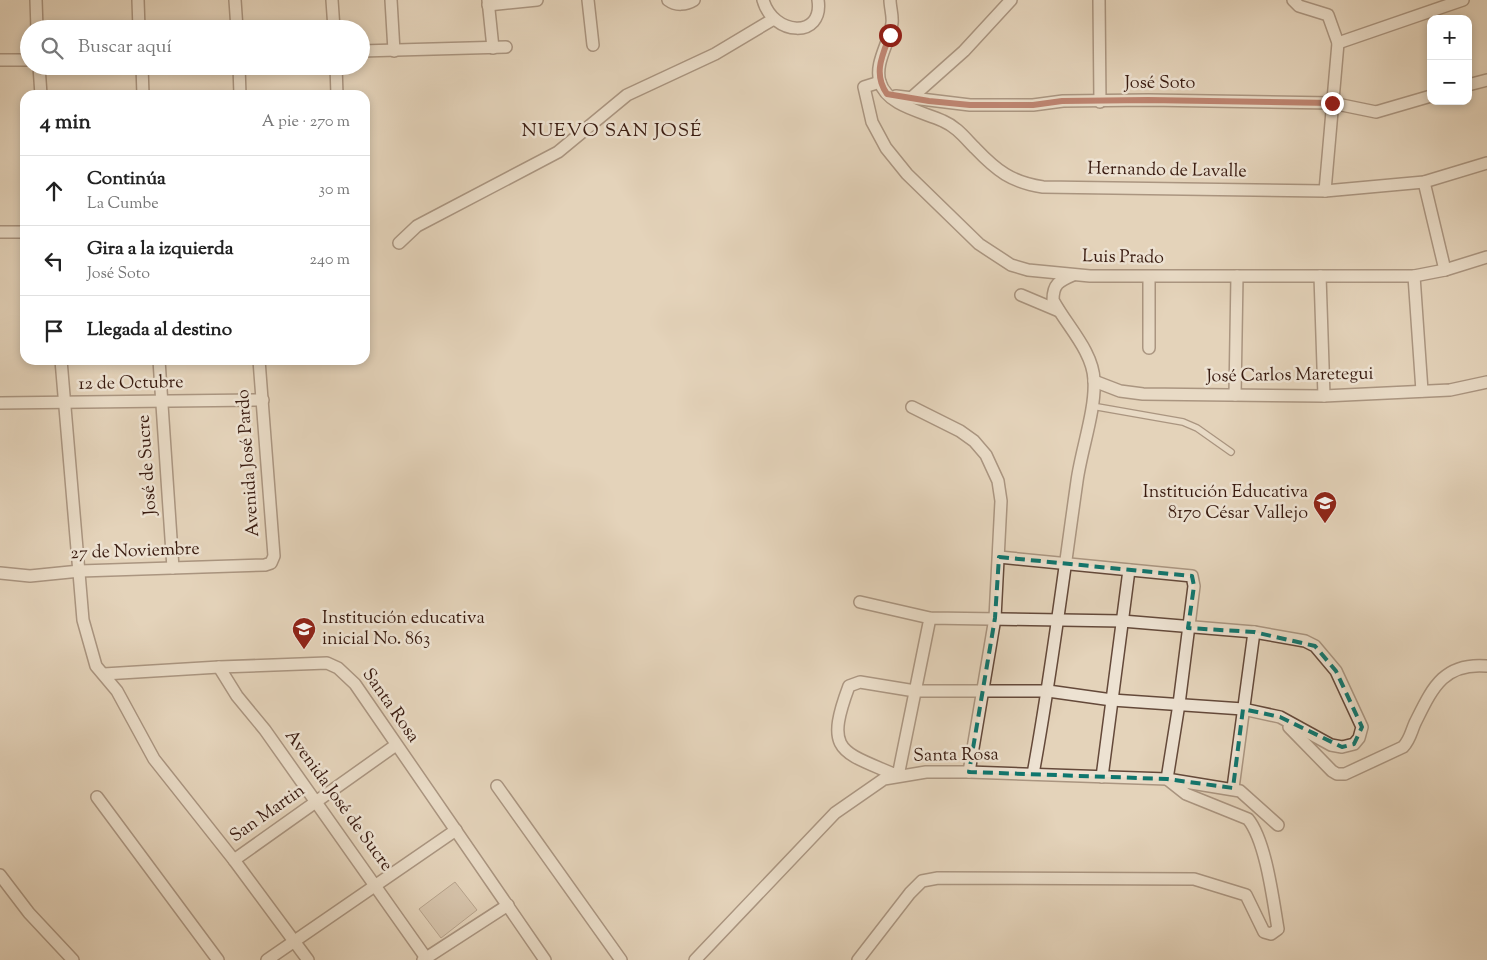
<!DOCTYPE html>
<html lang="es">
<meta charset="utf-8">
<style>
body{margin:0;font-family:"Sorts Mill Goudy",serif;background:#f2f2f2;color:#222}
.controls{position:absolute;right:15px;top:15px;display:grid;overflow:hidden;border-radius:10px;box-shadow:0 2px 8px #0003}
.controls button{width:45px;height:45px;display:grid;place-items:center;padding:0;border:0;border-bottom:1px solid #e0e0e0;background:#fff;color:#222;font:25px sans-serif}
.stop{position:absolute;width:15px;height:15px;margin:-11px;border:4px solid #8f2418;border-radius:50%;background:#fff}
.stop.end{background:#8f2418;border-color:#fff;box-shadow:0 1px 5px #0008}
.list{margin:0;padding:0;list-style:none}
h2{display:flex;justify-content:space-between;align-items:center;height:65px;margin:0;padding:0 20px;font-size:21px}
h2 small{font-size:16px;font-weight:400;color:#767676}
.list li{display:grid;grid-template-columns:32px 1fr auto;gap:15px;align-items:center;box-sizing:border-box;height:70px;padding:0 20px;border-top:1px solid #e0e0e0}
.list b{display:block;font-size:19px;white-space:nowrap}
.list p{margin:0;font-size:16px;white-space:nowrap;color:#767676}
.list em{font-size:16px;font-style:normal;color:#767676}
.icon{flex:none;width:28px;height:28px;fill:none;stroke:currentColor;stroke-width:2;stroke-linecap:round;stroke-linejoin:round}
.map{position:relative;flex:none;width:1487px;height:960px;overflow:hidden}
.search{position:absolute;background:#fff;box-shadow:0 2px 8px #0003;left:20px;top:20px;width:350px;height:55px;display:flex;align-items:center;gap:12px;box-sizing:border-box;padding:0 18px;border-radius:28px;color:#767676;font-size:19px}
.panel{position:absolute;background:#fff;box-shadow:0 2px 8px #0003;left:20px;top:90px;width:350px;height:275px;border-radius:15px}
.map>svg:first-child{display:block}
.green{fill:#c7b49d;stroke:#806856}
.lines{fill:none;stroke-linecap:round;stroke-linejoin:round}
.lane-casing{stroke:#64493a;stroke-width:8}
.street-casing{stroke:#64493a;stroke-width:14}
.lane{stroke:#ede2d2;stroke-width:5.5}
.street{stroke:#ede2d2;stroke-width:11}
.route{stroke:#8f2418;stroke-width:6}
.marked{fill:none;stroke:#0f766e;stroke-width:4;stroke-dasharray:10 6;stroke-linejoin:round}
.labels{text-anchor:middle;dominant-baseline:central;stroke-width:5;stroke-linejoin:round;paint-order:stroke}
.street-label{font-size:18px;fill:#391b10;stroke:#ede2d2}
.poi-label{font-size:18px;fill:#391b10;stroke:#ede2d2;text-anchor:end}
.neighbourhood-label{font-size:19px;letter-spacing:1px;fill:#391b10;stroke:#ede2d2}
</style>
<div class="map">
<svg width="1487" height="960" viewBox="0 0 1487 960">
<rect width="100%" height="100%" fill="#e4d3ba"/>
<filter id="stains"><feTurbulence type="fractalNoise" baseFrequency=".004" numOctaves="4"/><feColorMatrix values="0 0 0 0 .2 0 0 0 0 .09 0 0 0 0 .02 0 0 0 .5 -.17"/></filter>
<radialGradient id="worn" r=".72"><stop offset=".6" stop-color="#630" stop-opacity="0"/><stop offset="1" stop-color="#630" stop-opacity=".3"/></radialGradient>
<polygon class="green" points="455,882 477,910 441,938 419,909"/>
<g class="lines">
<g class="lane-casing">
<polyline id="lane" points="1092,406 1183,422 1197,428 1231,452"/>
</g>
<g class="street-casing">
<g id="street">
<polyline points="36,0 37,29"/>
<polyline points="138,0 139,29"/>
<polyline points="235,0 237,29"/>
<polyline points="332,0 334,29"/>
<polyline points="391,0 394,51"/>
<polyline points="488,0 493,48"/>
<polyline points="588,0 593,45"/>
<path d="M668,0c8,6 18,5 26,0"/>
<path d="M763,0c10,36 61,39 55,0"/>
<path d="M890,0c0,7 3,16 2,23 -2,19 -18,40 -12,59 7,24 44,30 63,39 14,6 22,17 32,27 22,23 36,34 68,39l282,4 99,-9 63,-19"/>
<polyline points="1099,0 1100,102"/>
<polyline points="1293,0 1299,6 1328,15 1338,43 1325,191"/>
<polyline points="488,5 537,0"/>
<polyline points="1338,43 1463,0"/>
<polyline points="361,51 506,47"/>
<polyline points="0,60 29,60"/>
<polyline points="39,66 41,95"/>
<polyline points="142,66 143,95"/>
<polyline points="239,66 240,95"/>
<polyline points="336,66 337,95"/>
<polyline points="880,82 864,87 872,122 886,148 907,174 979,244 1011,265 1028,270 1090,276 1414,276 1445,270 1487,257"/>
<polyline points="1468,85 1487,80"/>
<polyline points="896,96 970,105 1033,105 1063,101 1148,100 1332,103 1376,112 1431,96"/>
<polyline points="910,99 964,51 1011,0"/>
<polyline points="1424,182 1445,270"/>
<polyline points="0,232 25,232"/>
<polyline points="399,243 417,226 558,152 627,95 715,54 772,20"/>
<polyline points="1320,276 1324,396"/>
<polyline points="1414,276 1422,391"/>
<polyline points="1021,295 1059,311"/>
<polyline points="1149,348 1149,277"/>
<polyline points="61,360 83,620 96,666 117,691 154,759 234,860 308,960"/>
<polyline points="159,360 173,568"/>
<polyline points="1094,381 1120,391 1143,394 1324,396 1450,390 1487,382"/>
<polyline points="1235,395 1237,276"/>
<polyline points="0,403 263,400"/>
<polyline points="912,407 960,431 974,441 986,455 998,481 1001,501 995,618 969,772"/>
<polyline points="0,573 30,576 80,571 265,565 271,563 274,556 259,360"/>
<path d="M860,602l70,16 192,3 132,11 51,9 10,5 21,25 26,56 -3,11 -5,6 -12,3 -11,-2 -51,-28 -37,-8 -131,-9 -64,-9h-133l-55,-9 -11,4c-25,67 -8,65 49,90l32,-158"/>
<polyline points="219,667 237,696 265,730 426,958"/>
<polyline points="104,674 219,667 327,663 338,668 355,684 545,960"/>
<path d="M1289,727l43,44 5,3h8l58,-27c7,-7 8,-15 12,-24 17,-34 28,-61 72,-57"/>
<path d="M1033,774c18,-97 30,-195 44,-293 4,-30 19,-72 17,-101 -1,-29 -28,-55 -41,-80 0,-16 6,-19 20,-25"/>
<polyline points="1102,777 1129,570"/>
<polyline points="497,786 621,960"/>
<polyline points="1233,788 1254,632"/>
<polyline points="97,797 218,960"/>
<polyline points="234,860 396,745"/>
<polyline points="0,875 29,913 73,960"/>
<polyline points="267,960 456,830"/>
<polyline points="423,960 508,905"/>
<polyline points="695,960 835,813 884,779 926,772 969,772 1167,779 1240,791 1278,825"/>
<path d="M858,960l52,-67 12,-12 16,-3 256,1 52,16 18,37 7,2 7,-5c-5,-29 -12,-88 -30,-110l-62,-25 -19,-15 12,-75 15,-118 -2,-10 -193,-19"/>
</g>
</g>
<use href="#lane" class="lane"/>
<use href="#street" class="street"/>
</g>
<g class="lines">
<path class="route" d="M890,35c-8,21 -17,39 -3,59l42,7 41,4h63l29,-4 86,-1 184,3"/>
</g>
<path d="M0 0H1487V960H0ZM999,557l193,19 2,10 -6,42 66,4 61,14 21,25 26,56 -8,17 -12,3 -62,-30 -37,-8 -10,79 -66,-9 -198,-7 26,-154z" fill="#e4d3ba" fill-opacity=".55" fill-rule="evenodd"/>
<path class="marked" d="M999,557l193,19 2,10 -6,42 66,4 61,14 21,25 26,56 -8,17 -12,3 -62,-30 -37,-8 -10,79 -66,-9 -198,-7 26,-154z"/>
<defs>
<g id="school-pin" transform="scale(1.25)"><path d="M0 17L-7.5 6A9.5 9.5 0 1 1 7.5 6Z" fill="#8f2418" stroke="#ede2d2"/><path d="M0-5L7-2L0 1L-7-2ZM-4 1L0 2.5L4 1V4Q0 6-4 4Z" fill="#fff"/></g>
</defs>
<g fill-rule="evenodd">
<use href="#school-pin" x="1325" y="503"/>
<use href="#school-pin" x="304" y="629"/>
</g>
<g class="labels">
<g class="street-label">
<text x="1160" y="84">José Soto</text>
<text transform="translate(1167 171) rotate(1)">Hernando de Lavalle</text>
<text transform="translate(1123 258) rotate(1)">Luis Prado</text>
<text transform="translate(1290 376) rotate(-1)">José Carlos Maretegui</text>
<text transform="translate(131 384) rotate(-1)">12 de Octubre</text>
<text transform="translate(249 463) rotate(-94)">Avenida José Pardo</text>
<text transform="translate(148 465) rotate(-94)">José de Sucre</text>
<text transform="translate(135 552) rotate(-2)">27 de Noviembre</text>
<text transform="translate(390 706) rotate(55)">Santa Rosa</text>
<text transform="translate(956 756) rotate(-1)">Santa Rosa</text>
<text transform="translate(338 801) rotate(54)">Avenida José de Sucre</text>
<text transform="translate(268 814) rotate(-35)">San Martin</text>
</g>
<g class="poi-label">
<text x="1308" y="493">Institución Educativa<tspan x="1308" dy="21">8170 César Vallejo</tspan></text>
<text x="322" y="619" text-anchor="start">Institución educativa<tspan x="322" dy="21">inicial No. 863</tspan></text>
</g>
<g class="neighbourhood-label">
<text x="612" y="131">NUEVO SAN JOSÉ</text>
</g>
</g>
<rect width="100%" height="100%" filter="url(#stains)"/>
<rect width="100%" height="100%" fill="url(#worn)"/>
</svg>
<div class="controls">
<button>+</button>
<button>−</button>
</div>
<div class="stop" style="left:890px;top:35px"></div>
<div class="stop end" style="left:1332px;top:103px"></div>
<div class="search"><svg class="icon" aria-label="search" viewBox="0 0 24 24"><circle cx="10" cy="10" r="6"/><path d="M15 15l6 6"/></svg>Buscar aquí</div>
<section class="panel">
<h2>4 min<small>A pie · 270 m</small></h2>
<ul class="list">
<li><svg class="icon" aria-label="ahead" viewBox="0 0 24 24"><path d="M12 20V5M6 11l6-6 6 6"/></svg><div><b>Continúa</b><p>La Cumbe</p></div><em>30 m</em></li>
<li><svg class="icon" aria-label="left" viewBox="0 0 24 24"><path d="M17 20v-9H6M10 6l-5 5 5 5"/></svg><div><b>Gira a la izquierda</b><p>José Soto</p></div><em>240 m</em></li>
<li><svg class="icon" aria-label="arrive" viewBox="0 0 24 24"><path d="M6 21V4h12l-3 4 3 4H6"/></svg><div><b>Llegada al destino</b></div></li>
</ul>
</section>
</div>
